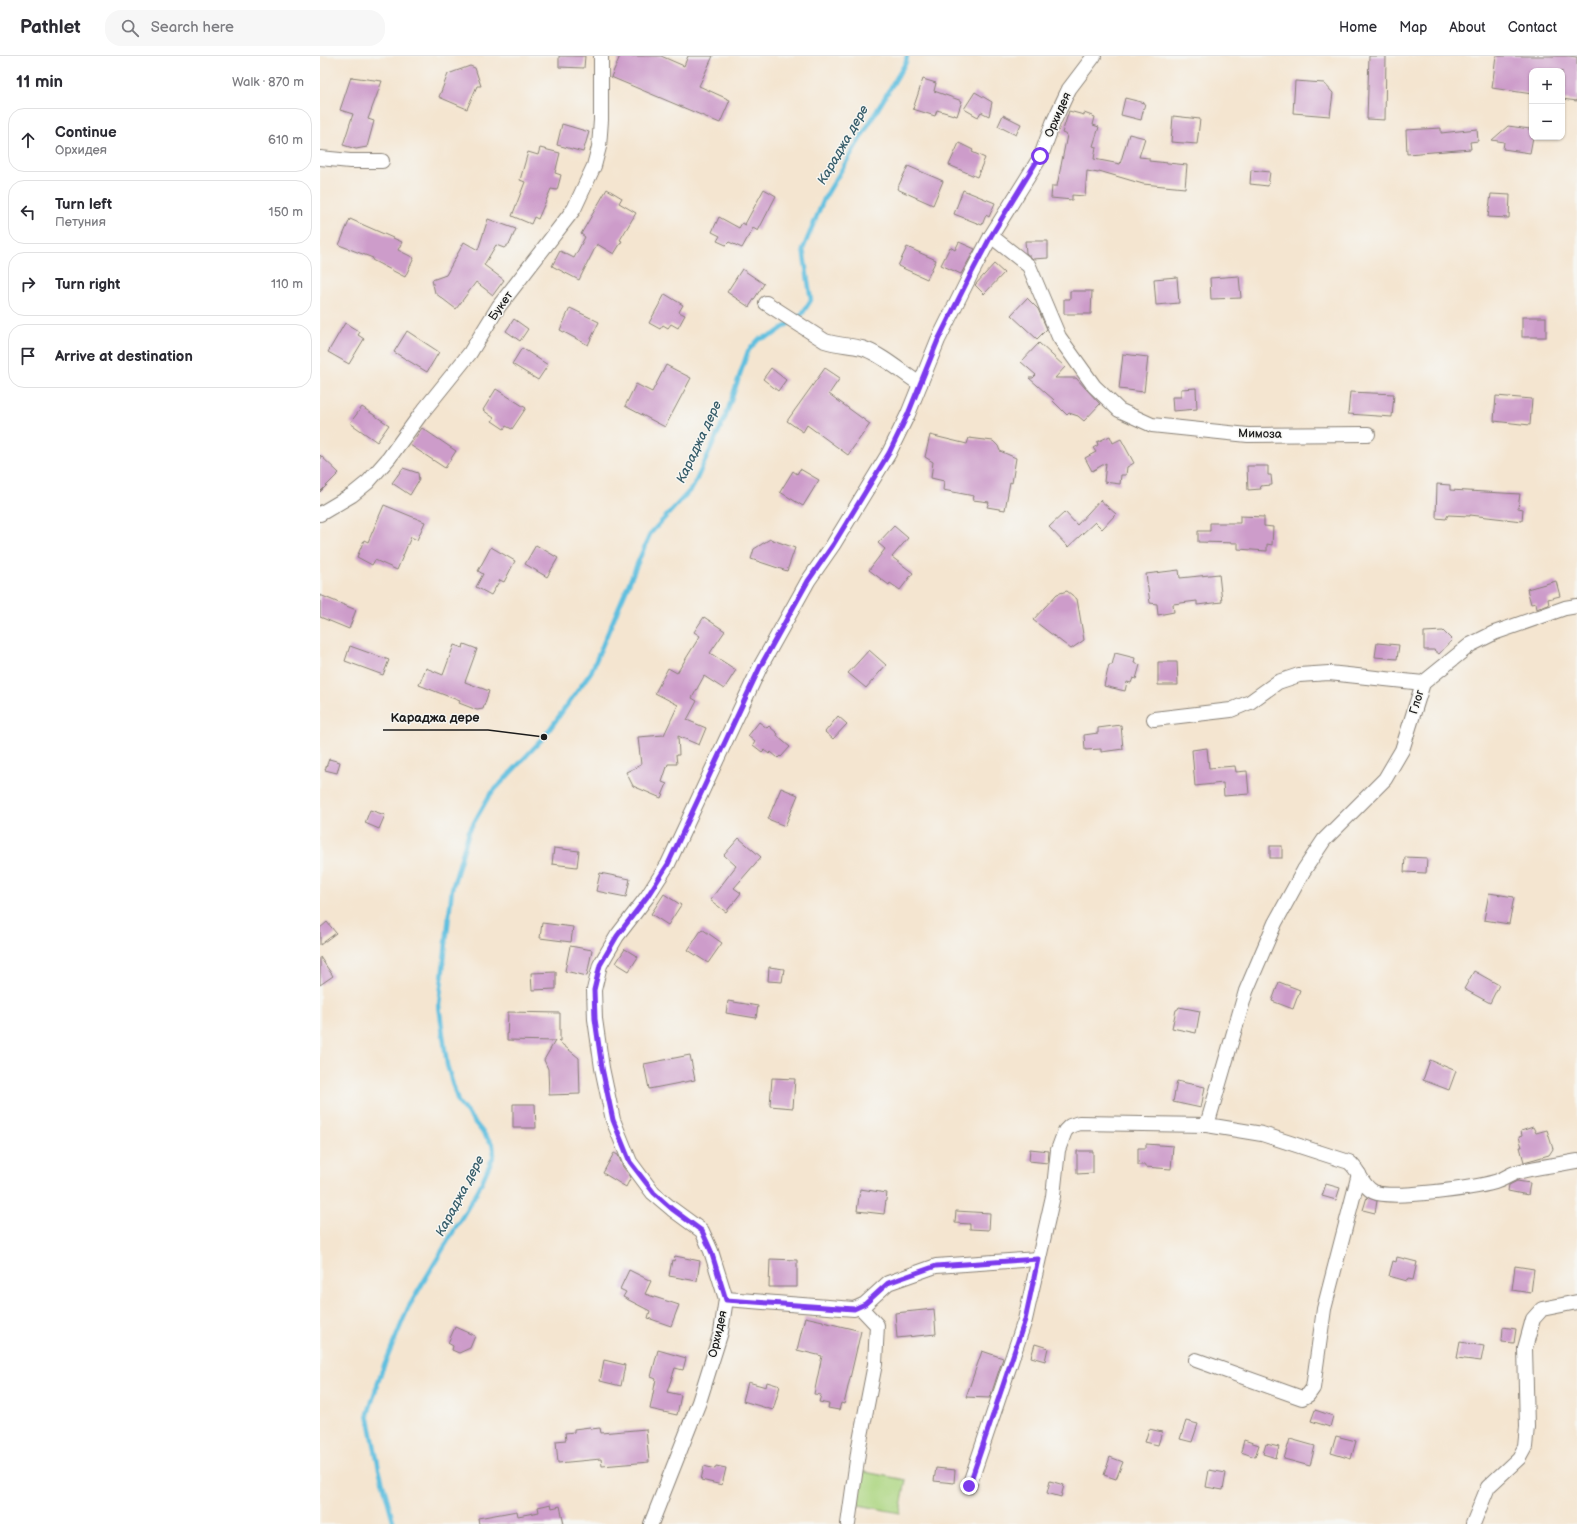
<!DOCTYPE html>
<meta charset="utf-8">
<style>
body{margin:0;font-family:"Balsamiq Sans",sans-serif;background:#f7f7f7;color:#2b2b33}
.controls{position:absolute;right:12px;top:12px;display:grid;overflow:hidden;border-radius:8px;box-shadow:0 1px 3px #0004}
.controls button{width:36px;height:36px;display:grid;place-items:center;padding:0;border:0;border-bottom:1px solid #e1e1e2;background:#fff;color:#2b2b33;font:20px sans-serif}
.stop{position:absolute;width:12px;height:12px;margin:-9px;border:3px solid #7c3aed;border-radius:50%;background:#fff}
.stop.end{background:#7c3aed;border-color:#fff;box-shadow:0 1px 4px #0008}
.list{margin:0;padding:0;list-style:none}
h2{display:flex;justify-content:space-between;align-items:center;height:52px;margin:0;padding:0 16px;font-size:17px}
h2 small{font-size:13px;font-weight:400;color:#7c7c81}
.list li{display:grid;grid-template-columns:26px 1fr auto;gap:12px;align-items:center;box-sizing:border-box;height:64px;margin:0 8px 8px;padding:0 8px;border:1px solid #e1e1e2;border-radius:16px}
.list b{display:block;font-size:15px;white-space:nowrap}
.list p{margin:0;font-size:13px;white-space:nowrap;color:#7c7c81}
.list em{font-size:13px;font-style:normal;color:#7c7c81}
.icon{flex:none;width:22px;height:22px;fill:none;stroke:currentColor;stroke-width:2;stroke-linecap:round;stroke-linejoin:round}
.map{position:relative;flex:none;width:1257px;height:1468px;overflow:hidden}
header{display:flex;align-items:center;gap:24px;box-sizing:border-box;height:56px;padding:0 20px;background:#fff;border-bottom:1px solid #e1e1e2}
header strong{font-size:19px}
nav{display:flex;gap:22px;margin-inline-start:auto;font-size:14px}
.search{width:280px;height:36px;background:#f7f7f7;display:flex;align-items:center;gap:10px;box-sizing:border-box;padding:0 14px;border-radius:16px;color:#7c7c81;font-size:15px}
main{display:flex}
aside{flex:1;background:#fff}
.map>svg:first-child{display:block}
.green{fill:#acd580;stroke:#64784e}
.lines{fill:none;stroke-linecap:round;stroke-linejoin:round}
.stream{stroke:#60bfdf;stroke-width:4.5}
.building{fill:#cd9cca}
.minor-casing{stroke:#888076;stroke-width:16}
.minor{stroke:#fff;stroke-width:14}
.route{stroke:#7c3aed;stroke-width:5}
.labels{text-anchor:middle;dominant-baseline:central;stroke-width:3;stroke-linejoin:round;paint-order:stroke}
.street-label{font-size:12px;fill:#1c1c1c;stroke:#f6f6f2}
.water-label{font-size:13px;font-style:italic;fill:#375d6a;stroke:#f6f6f2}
.leader{fill:none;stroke:#1c1c1c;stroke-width:1.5}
.callout-dot{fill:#1c1c1c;stroke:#f6f6f2;stroke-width:1.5}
.callout-label{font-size:13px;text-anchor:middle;font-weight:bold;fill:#1c1c1c;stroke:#f6f6f2;stroke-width:3;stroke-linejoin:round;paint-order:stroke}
</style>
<header>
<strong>Pathlet</strong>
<div class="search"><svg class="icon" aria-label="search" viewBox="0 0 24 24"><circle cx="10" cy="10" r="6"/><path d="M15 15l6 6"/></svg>Search here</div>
<nav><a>Home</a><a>Map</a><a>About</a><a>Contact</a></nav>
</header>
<main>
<aside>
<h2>11 min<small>Walk · 870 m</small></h2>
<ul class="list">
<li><svg class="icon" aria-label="ahead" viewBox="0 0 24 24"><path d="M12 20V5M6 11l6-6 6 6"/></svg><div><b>Continue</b><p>Орхидея</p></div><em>610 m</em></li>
<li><svg class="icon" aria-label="left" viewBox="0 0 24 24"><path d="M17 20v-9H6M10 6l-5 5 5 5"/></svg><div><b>Turn left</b><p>Петуния</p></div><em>150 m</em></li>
<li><svg class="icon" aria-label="right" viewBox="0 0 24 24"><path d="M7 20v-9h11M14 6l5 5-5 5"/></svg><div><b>Turn right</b></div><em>110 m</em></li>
<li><svg class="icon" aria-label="arrive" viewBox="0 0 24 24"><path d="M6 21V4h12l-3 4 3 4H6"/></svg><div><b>Arrive at destination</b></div></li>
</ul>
</aside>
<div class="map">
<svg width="1257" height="1468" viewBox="0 0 1257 1468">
<rect width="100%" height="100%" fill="#f6f6f2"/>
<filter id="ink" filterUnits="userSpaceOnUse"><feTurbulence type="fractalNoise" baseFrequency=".025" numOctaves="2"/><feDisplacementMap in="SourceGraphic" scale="8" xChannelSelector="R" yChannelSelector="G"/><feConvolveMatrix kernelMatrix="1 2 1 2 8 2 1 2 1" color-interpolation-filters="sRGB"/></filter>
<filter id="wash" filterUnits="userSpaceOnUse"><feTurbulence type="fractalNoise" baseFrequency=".012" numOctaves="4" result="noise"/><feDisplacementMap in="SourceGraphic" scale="16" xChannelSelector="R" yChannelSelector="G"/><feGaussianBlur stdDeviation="0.9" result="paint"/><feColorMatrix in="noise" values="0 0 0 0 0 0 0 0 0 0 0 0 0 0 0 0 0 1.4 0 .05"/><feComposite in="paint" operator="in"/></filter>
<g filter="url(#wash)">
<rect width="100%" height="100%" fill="#f4e5d0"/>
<polygon class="green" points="540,1415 586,1424 580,1457 534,1448"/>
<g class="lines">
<polyline class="stream" points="74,1468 59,1413 48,1358 61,1317 88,1252 158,1134 174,1099 173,1089 138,1046 127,1009 119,949 132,833 149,775 169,740 224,681 271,616 330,478 373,431 405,362 428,295 439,283 453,279 482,258 491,244 483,193 504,143 586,6 587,0"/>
</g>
<g id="blocks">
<g class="building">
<polygon points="239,0 265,0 264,12 239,11"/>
<polygon points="300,0 341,0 364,10 368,0 393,0 379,30 410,44 400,67 291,21"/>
<polygon points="1049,0 1066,0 1065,64 1047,63"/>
<polygon points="1176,0 1249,0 1257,1 1257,45 1242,43 1242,15 1212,15 1212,38 1172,32"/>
<polygon points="150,10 155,12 161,30 157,30 147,53 119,41 128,18"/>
<polygon points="31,21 62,25 48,63 54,65 47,91 36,93 23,89 33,58 20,54"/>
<polygon points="603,23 616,27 614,35 642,45 637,60 617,54 615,60 593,53"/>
<polygon points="975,25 1004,27 1013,37 1010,60 973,57"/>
<polygon points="655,36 672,46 669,60 661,56 658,61 644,53"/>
<polygon points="805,42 825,47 821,64 801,59"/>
<polygon points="749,55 764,59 764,57 775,61 773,69 779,71 773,90 776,91 774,103 800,108 809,78 825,82 819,101 829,102 829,105 867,109 865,132 823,128 779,115 778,117 767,115 765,140 752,139 752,144 731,142 732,130 737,130 747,79 742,77"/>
<polygon points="683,59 701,68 696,79 678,70"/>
<polygon points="853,60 880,63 877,88 851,86"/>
<polygon points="242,68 269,76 263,96 237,89"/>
<polygon points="1188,70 1210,73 1213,81 1210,97 1183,93 1184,86 1172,84"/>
<polygon points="1121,72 1121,77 1157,73 1158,85 1150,86 1151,93 1087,98 1086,74"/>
<polygon points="639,87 653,94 652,96 665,102 657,121 629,109"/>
<polygon points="220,92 240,97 235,117 241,119 237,134 231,133 218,163 214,161 211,168 192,160 205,126 200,124 208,96 218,99"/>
<polygon points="588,110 623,125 613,149 577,133"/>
<polygon points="931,114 950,116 948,130 930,128"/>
<polygon points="287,133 302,142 299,147 316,157 300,184 302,185 294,198 277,188 259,224 232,210 240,195 254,202 265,181 261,178"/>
<polygon points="444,133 456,140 438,175 433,172 422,192 409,186 406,189 397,185 400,180 392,176 399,161 419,172 422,167 426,169 425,168"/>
<polygon points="643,134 675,147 669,161 666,159 662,169 634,158"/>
<polygon points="1171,138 1190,139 1189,162 1168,161"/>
<polygon points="30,163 82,186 78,194 94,202 85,221 52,204 53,202 19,189"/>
<polygon points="168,163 196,173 190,187 184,192 176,189 164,209 184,224 173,239 156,226 136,253 115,237 112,224 126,219 144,186 158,194"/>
<polygon points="705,185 728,185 728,202 713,203 706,197"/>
<polygon points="639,186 655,193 641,218 621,209 630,191 635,194"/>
<polygon points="587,191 616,204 607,223 578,210"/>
<polygon points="674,208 684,217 664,238 655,229"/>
<polygon points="422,213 444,228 429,251 407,236"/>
<polygon points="919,220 921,242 891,243 890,222"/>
<polygon points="857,221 859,247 836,249 834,223"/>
<polygon points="750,235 772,235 771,258 744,258 744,243 750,243"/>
<polygon points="345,238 363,249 359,256 365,259 358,272 351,268 348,272 343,269 340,273 329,267"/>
<polygon points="707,242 718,253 727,273 717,283 691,259"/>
<polygon points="250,252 279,266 268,289 240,274"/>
<rect x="1202" y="261" width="24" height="20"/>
<polygon points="194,263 208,273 200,285 186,275"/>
<polygon points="25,267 40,276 38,279 44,283 29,308 8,296"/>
<polygon points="87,275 119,296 107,316 74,296"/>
<polygon points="719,287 745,311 735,322 756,322 780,348 764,365 758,360 749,357 747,359 733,345 734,344 709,322 713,322 716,319 701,306"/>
<polygon points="202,292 228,309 218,324 192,308"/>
<polygon points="803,298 828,301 824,336 799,333"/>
<polygon points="346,309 371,322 345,371 305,350 316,328 332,336"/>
<polygon points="451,312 466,324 458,335 443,323"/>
<polygon points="505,312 520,322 509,338 550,368 528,399 487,369 483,376 467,365"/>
<polygon points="876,332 877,353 853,355 852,341 861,341 861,333"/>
<polygon points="176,333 206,352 192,373 186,370 184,373 172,365 174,362 163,354"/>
<polygon points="1030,336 1074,338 1072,361 1028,358"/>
<polygon points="1176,340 1212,343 1210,369 1174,365"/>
<polygon points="42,351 69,369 57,386 30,367"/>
<polygon points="102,372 136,395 125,412 90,389"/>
<polygon points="610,379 647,388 649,382 673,385 678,390 680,395 696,402 692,427 690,426 685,454 667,451 669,446 653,444 654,440 623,434 624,425 611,422 613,406 605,401"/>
<polygon points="790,380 793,387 801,383 814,407 807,411 806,419 801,419 800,428 784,426 786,407 772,415 765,402 776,396 773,392 778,389 777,386"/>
<polygon points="0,399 19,417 0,436"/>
<polygon points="927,410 948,410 948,419 951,419 952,429 940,430 941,433 928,434"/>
<polygon points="83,412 98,417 99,424 90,439 72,427"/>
<polygon points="480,413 499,424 483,450 460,436 473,415 477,418"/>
<polygon points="1117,428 1130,429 1130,434 1200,438 1198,452 1203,453 1202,465 1150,459 1150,460 1128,459 1126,463 1116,462"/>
<polygon points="780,444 796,458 782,473 775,466 748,491 729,471 745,456 757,469"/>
<polygon points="64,449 105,466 97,484 91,481 77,514 55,504 52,509 37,501 44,484 48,486"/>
<polygon points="920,460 944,461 944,470 953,471 952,489 947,488 947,495 918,493 918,487 878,486 878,475 890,475 890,467 920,467"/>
<polygon points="574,470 588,482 572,501 593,517 580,534 570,527 569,529 549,514 565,493 558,487"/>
<polygon points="450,483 475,492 467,515 431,503 434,493"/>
<polygon points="216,489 238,502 227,521 205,508"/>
<polygon points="171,491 195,505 184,526 180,524 171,539 156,531 163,518 158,515"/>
<polygon points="859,514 860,522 899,518 902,546 877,549 877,545 853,548 854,556 838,559 837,548 830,547 826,518"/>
<polygon points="1236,525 1240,540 1228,543 1229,549 1219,552 1217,553 1216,547 1211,548 1207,533"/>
<polygon points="747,535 757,543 764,584 751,593 713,564 737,538"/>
<polygon points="0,539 36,554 29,573 0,561"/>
<polygon points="384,561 405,575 390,597 416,614 404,633 384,620 372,642 377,645 367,664 386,672 379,689 358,680 359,699 356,699 357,708 348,708 342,726 347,728 341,742 313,730 306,716 321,709 318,681 344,679 358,649 335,637 348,612 357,617 380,580 374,576"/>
<polygon points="1123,575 1132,584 1119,598 1114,594 1104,594 1104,576"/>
<polygon points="1057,587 1079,589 1077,603 1055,601"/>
<polygon points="144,588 157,593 145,626 169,635 163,653 157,654 139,647 140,645 99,629 106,612 123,619 134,589 143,592"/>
<polygon points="30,590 69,604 63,619 25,605"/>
<polygon points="549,594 566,609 546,632 528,617"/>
<polygon points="795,597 815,602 814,607 820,609 816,623 813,622 811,627 807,626 805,635 784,630 789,609 792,609"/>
<polygon points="838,606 857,606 858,629 838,629"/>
<polygon points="518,660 527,668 513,683 505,676"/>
<polygon points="439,666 447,672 449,670 458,678 457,680 470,691 461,701 460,700 458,702 451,696 449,698 444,694 442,696 433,689 435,686 428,680"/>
<polygon points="801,669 803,693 781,696 781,693 765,694 764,679 778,677 778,672"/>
<polygon points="887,692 889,712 915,710 916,716 927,715 929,738 904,740 903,727 875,730 872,694"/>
<polygon points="9,703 20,706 17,717 5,714"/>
<polygon points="461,732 478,739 465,770 448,763"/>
<polygon points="50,754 65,759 59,773 45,767"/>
<polygon points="419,782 441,801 414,832 421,837 406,856 390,844 416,810 404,799"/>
<rect x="950" y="790" width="12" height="12"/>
<polygon points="234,792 259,795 257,811 232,808"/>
<polygon points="1085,801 1107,802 1106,817 1084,816"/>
<polygon points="280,817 310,823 306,841 276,835"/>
<polygon points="1169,837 1194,841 1189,868 1164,864"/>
<polygon points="344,838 361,849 348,869 331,858"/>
<polygon points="7,866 16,877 0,889 0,872"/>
<polygon points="222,867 253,871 251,886 220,882"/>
<polygon points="382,873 402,887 388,907 368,894"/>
<polygon points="250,890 272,894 267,920 245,915"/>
<polygon points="305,893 318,901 309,915 296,907"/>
<polygon points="0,901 13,920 0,929"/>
<polygon points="449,911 464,913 462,926 448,925"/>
<polygon points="1154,915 1179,929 1170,947 1144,933"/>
<polygon points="236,916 236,933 212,934 211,917"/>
<polygon points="959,926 980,934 973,953 952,945"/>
<polygon points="408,945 438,950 436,962 406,957"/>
<polygon points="859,951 880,955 876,977 852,972 856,954 858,953"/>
<polygon points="188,956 240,957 240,985 238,985 259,1002 260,1038 229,1039 228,1013 224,1004 235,985 187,984"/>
<polygon points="370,999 375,1024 329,1033 324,1008"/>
<polygon points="1110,1004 1136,1015 1129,1034 1103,1024"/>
<polygon points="452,1022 475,1023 473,1052 450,1050"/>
<polygon points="857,1025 885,1031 881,1052 853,1046"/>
<polygon points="193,1048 215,1048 216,1072 193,1072"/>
<polygon points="1213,1071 1216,1077 1227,1074 1233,1093 1229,1099 1204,1106 1200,1091 1202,1091 1199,1081 1202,1080 1201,1075"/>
<polygon points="826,1088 853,1090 851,1113 825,1111 825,1109 818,1109 818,1092 826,1092"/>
<polygon points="710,1093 729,1095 728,1107 709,1105"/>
<polygon points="757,1095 773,1095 773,1117 757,1118"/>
<polygon points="294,1097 298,1099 303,1111 311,1121 306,1131 283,1117"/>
<polygon points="1197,1125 1210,1127 1208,1139 1188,1135 1189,1129"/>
<polygon points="1006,1128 1020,1132 1016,1144 1002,1140"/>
<polygon points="540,1133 567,1137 564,1158 537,1155"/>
<polygon points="1047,1141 1057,1145 1055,1157 1043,1154"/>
<polygon points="636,1155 670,1157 669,1174 650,1173 650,1168 635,1167"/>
<polygon points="355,1200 380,1205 377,1225 349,1220 352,1204 354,1205"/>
<polygon points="1077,1201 1097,1206 1093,1224 1088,1223 1087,1225 1069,1220 1073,1205 1076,1206"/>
<polygon points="450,1203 477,1204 477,1231 449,1231"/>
<polygon points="1195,1210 1214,1213 1211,1237 1192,1234"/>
<polygon points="309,1214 331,1225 325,1238 359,1249 351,1270 328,1262 330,1255 303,1241 306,1236 300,1233"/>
<polygon points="614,1253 616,1278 577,1282 575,1257"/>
<polygon points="485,1261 503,1265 503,1266 541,1275 524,1348 521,1347 519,1354 508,1352 509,1348 499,1346 501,1339 494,1338 502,1300 477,1294"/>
<polygon points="135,1271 155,1280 150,1292 139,1297 132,1294 133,1290 128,1287"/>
<polygon points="1183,1271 1196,1273 1194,1287 1182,1286"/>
<polygon points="1140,1286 1164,1290 1161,1305 1137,1302"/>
<polygon points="715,1288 728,1292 725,1305 711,1301"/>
<polygon points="338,1294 366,1302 363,1314 355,1312 347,1336 361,1339 357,1359 330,1353 336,1323 331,1321"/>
<polygon points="662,1295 683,1302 670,1342 646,1341"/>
<polygon points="284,1304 305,1309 301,1330 280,1325"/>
<polygon points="428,1326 446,1331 447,1326 460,1330 453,1354 423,1345"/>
<polygon points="995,1354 1013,1360 1010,1371 991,1365"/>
<polygon points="866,1365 878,1368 872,1386 860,1383"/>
<polygon points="270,1371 271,1373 280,1372 281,1377 326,1373 329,1406 282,1410 281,1403 238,1407 236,1385 246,1384 245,1377 254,1376 254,1373"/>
<polygon points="829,1373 842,1376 838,1389 825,1386"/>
<polygon points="1016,1380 1036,1385 1031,1403 1011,1397"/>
<polygon points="970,1383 995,1390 990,1410 964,1403"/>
<polygon points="924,1384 939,1389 935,1401 921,1396"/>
<polygon points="946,1388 959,1391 956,1402 943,1398"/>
<polygon points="790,1401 803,1406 796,1423 784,1419"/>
<polygon points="384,1410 395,1413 396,1410 406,1412 402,1429 381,1424"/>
<polygon points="616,1412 635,1414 634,1427 614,1425"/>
<polygon points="889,1414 906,1417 903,1434 886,1431"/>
<polygon points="730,1425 744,1429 741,1441 727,1437"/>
<polygon points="231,1448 232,1452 240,1450 244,1468 159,1468 158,1462 197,1455 198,1460 219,1456 218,1451"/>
</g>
</g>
</g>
<g filter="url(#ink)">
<use href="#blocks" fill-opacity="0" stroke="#888076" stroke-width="1"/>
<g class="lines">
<g class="minor-casing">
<g id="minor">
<polyline points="0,102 30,105 62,105"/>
<polyline points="671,180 709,210 739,281 774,330 799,354 832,369 928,379 1048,378"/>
<path d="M446,247l59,38c12,4 24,4 37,7 18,5 42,26 58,36"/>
<polyline points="0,458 32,439 48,426 69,402 100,359 150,297 179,250 254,153 274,110 279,91 281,64 281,0"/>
<polyline points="834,663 911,654 930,646 958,626 979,619 1009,617 1103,627"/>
<polyline points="887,1069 926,935 955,867 984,814 1004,784 1065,723 1082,694 1103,627 1150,589 1174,577 1245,552 1257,550"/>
<polyline points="406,1243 534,1253 545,1248 568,1227 616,1210 718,1203"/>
<polyline points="876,1304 982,1342 988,1339 993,1332 1004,1253 1039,1118"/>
<path d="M649,1430l56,-166 28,-124 5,-46 7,-19 5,-5 9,-3 128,2 55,9 87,28c11,8 12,24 25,30 18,8 100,-4 121,-10 7,-2 14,-7 22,-10 19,-5 40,-7 60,-11"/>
<polyline points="331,1468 379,1346 401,1276 406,1243 391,1195 382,1175 352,1153 333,1137 310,1106 293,1064 282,1012 275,963 274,934 280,909 297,880 327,841 348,808 440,611 488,525 513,489 569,397 588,358 618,284 650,220 671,180 721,100 733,67 749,33 774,0"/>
<polyline points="528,1468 539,1390 555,1308 557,1269 540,1251"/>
<polyline points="1153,1468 1168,1431 1199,1402 1205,1391 1207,1371 1205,1292 1213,1263 1222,1253 1257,1246"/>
</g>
</g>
<use href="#minor" class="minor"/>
</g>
</g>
<g class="lines" filter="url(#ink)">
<polyline class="route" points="649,1430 705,1264 718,1203 616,1210 568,1227 545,1248 534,1253 406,1244 391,1195 382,1175 352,1153 334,1137 310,1106 293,1064 282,1012 275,963 274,934 280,909 297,880 327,841 348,808 440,611 488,525 513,489 569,397 588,358 618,284 650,220 671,180 720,100"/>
</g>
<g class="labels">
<g class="street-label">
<text transform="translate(738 59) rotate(-66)">Орхидея</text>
<text transform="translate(181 250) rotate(-55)">Букет</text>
<text transform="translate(940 378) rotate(1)">Мимоза</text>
<text transform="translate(1097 646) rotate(-73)">Глог</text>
<text transform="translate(398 1278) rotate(-77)">Орхидея</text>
</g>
<g class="water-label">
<text transform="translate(523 89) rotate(-60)">Караджа дере</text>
<text transform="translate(379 386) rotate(-65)">Караджа дере</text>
<text transform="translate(140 1140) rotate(-62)">Караджа дере</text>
</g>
</g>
<path class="leader" d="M224 681L168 674H63"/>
<circle class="callout-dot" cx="224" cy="681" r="4"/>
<g class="callout-label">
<text x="115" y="666">Караджа дере</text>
</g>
</svg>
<div class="controls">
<button>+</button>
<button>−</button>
</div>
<div class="stop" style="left:720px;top:100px"></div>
<div class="stop end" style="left:649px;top:1430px"></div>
</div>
</main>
